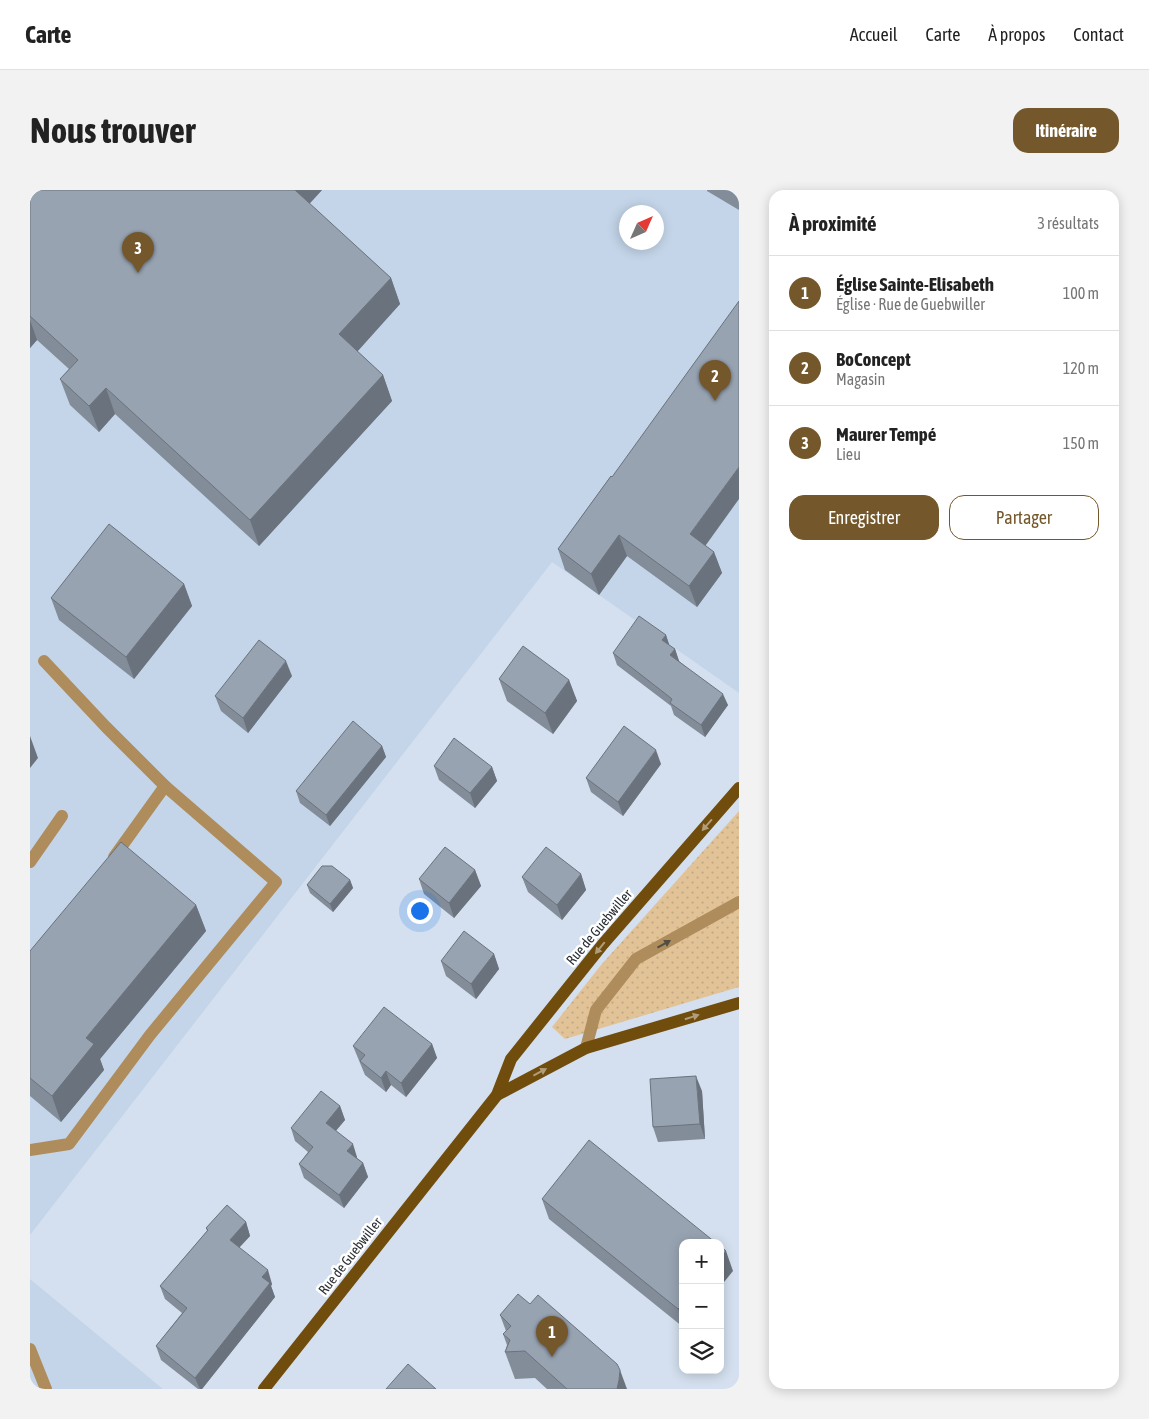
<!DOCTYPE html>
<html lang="fr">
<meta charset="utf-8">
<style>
body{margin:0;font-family:"Asap Condensed",sans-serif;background:#f2f2f2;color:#222}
.controls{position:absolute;right:15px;bottom:15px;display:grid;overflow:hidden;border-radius:10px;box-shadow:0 2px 12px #0003}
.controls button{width:45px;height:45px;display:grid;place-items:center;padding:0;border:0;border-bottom:1px solid #e0e0e0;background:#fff;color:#222;font:25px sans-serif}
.compass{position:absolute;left:589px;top:15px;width:45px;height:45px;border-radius:50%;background:#fff;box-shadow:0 2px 12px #0003;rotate:45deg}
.you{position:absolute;left:389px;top:720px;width:18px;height:18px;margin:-12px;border:4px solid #fff;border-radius:50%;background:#1a73e8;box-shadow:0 0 0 8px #1a73e833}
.badge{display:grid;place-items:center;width:32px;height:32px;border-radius:50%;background:#74582b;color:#fff;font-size:16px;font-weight:700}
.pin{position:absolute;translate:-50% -41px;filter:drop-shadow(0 1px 2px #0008)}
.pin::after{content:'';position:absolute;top:26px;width:18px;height:15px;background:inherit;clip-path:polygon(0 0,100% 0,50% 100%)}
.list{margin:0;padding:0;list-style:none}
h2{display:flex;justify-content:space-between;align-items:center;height:65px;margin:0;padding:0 20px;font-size:21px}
h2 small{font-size:16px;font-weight:400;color:#767676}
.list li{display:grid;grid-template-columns:32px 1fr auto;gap:15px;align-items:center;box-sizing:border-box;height:75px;padding:0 20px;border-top:1px solid #e0e0e0}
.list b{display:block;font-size:19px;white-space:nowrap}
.list p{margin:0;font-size:16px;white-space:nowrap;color:#767676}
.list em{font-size:16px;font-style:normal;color:#767676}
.actions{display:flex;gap:10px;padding:15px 20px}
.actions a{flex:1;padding:11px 0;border:1px solid #74582b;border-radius:15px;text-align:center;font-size:18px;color:#74582b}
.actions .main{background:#74582b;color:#fff}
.icon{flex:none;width:28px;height:28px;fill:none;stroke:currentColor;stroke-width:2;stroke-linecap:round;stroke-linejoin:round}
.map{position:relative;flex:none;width:709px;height:1199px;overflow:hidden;border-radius:15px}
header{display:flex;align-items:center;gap:30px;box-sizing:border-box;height:70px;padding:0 25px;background:#fff;border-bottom:1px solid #e0e0e0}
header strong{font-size:24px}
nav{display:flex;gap:28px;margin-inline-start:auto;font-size:18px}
.intro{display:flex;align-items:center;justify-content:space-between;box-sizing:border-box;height:120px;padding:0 30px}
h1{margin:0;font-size:35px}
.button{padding:12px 22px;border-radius:15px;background:#74582b;color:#fff;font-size:18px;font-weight:700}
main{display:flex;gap:30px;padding:0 30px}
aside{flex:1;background:#fff;border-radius:15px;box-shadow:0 2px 12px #0003}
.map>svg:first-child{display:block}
.built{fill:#c4d5e9;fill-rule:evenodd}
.grass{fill:url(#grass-dots)}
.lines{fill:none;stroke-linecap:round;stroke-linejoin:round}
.minor{stroke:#ae8c5b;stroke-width:12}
.major{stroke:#704d0c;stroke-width:12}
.wall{fill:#838c99}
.shaded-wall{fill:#6a727d}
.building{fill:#98a3b2;stroke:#6a727d}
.oneway{fill:#b09d79}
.oneway2{fill:#524c41}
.labels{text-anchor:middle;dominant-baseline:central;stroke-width:5;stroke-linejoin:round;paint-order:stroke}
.street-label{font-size:14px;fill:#2b3036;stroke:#fff}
</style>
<header>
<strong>Carte</strong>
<nav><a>Accueil</a><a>Carte</a><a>À propos</a><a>Contact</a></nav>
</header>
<div class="intro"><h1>Nous trouver</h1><a class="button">Itinéraire</a></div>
<main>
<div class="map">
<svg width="709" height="1199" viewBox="0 0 709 1199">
<defs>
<pattern id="grass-dots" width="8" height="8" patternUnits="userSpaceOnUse" patternTransform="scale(1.25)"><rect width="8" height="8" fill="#e2c397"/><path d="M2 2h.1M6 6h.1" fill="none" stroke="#c2a883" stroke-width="1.8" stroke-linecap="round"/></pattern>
</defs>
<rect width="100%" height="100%" fill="#d4e0ef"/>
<g class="built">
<path d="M0,0h709v503l-187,-131 -522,673zM596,22h30v30h-30z"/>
<polygon points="0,1089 133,1199 0,1199"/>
</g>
<polygon class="grass" points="709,621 709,797 535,849 522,837 571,775"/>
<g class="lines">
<g class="minor">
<polyline points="14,471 76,537 135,596 84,667"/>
<polyline points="0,672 32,626"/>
<polyline points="556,858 566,820 606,769 709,712"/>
<polyline points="0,960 39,954 120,845 246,692 135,596"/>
<polyline points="0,1159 16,1199"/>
</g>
<g class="major">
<polyline points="467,905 556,858 709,813"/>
<polyline points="234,1199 467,905 481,869 573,754 709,598"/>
</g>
</g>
<g class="wall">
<polygon points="0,0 292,0 279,14 361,88 370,114 327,161 353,185 362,211 229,356 85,224 69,242 40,215 30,189 39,179 7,150 0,158"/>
<polygon points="677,0 709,0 709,20 677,1"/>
<polygon points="581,286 684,362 692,383 667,417 597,366 569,405 535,380 528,359"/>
<polygon points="154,394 162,416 104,489 29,430 21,408"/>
<polygon points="636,445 639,455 645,459 649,471 698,515 675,547 644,525 641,516 587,475 583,463"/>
<polygon points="262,486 218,543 191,521 185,506"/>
<polygon points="469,489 539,490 547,511 523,544 477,511"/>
<polygon points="352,556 356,567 300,636 270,613 266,601"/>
<polygon points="631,574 593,626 561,602 556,588"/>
<polygon points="404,576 462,577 467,591 445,618 409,590"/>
<polygon points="445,680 451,696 424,728 394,704 389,689"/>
<polygon points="551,684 556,700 532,730 498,702 492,687"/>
<polygon points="320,690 323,698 303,722 280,703 277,695"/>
<polygon points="166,715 176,741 70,869 74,880 31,932 0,906 0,761"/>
<polygon points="464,764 469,779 446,809 416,786 411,771"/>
<polygon points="402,854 407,868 376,907 361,895 356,902 335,885 323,856"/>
<polygon points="672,901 675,949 628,952 623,937"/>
<polygon points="310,916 315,930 306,941 327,967 327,968 333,973 338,987 314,1018 274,988 269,974 278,962 265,951 261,938"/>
<polygon points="512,1009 653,1053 653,1137 519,1029"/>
<polygon points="216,1032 220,1046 209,1058 242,1094 241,1096 245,1107 172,1199 168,1199 131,1170 126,1156 152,1123 135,1109 130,1096 177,1041 176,1038"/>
<polygon points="470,1125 597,1199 517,1199 505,1188 485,1189 475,1162 477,1155 473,1144 476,1141"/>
</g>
<g class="shaded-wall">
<polygon points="262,0 292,0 271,23"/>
<polygon points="361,88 370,114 319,171 309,144"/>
<polygon points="0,130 7,150 0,158"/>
<polygon points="353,185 362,211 229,356 220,330"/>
<polygon points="76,198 85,224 69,242 59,216"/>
<polygon points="709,277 709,309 668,366 660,344"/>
<polygon points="589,345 597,366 569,405 561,384"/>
<polygon points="684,362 692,383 667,417 659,396"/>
<polygon points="154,394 162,416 104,489 96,467"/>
<polygon points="636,445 640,457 632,450"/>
<polygon points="645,459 649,471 644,477 640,465"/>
<polygon points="256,471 262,486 218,543 213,528"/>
<polygon points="539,490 547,511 523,544 515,523"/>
<polygon points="693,504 698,515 675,547 671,535"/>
<polygon points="0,546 8,568 0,578"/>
<polygon points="352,556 356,567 300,636 296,625"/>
<polygon points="626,560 631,574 593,626 588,612"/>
<polygon points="462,577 467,591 445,618 440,603"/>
<polygon points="445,680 451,696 424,728 419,713"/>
<polygon points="551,684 556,700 532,730 527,715"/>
<polygon points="320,690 323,698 303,722 300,714"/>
<polygon points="166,715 176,741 70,869 74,880 31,932 22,906 56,848"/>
<polygon points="464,764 469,779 446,809 441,794"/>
<polygon points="402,854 407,868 376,907 371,893"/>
<polygon points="356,881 361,895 356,902 351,888"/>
<polygon points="666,886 672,901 675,949 670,934"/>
<polygon points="310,916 315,930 301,946 296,933"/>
<polygon points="323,954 327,967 322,974 317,961"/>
<polygon points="333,973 338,987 314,1018 309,1005"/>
<polygon points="216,1032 220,1046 204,1063 200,1050"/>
<polygon points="696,1061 703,1081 690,1097 690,1068"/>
<polygon points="238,1080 242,1094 241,1096 245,1107 172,1199 170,1199 165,1188 232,1087"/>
<polygon points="653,1114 653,1131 648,1119"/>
<polygon points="590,1180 597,1199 587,1199"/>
</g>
<g class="building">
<polygon points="0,0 265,0 361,88 309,144 353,185 220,330 76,198 59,216 30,189 48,170 0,126"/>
<polygon points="703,0 709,0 709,4"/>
<polygon points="709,111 709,277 660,344 684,362 659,396 589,345 561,384 528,359 581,286 582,287"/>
<polygon points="79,334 154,394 96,467 21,408"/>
<polygon points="609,426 636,445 632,450 645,459 640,465 693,504 671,535 640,513 642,509 637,505 583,463"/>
<polygon points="229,450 256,471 213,528 185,506"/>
<polygon points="493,456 539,490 515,523 469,489"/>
<polygon points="323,531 352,556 296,625 266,601"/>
<polygon points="594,536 626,560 588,612 556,588"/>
<polygon points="424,548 462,577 440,603 404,576"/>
<polygon points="91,652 166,715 56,848 64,854 22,906 0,888 0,761"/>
<polygon points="415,657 445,680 419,713 389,689"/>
<polygon points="516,657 551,684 527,715 492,687"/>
<polygon points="292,676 302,676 320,690 300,714 277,695"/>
<polygon points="434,741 464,764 441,794 411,771"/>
<polygon points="354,817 402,854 371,893 356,881 351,888 330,871 335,865 323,856"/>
<polygon points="666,886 670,934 623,937 620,889"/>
<polygon points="291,901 310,916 296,933 323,954 317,961 333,973 309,1005 269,974 283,957 261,938"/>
<polygon points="559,950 686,1053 653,1053 653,1114 648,1119 512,1009"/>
<polygon points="197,1015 216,1032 200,1050 238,1080 232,1087 240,1093 165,1188 126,1156 157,1118 130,1096 178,1040 176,1038"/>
<polygon points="690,1056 696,1061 690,1068"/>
<polygon points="488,1104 500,1114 508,1105 587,1174 590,1180 589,1190 587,1199 537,1199 495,1161 475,1162 480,1150 473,1144 481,1136 470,1125"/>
<polygon points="378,1174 406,1199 356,1199"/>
</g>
<defs><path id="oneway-solid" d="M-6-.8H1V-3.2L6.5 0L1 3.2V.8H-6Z" transform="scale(1.25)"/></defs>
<g class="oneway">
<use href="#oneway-solid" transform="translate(677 635) rotate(131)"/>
<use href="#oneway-solid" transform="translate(570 758) rotate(129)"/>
<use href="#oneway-solid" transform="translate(662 827) rotate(-17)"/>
<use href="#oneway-solid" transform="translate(510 882) rotate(-28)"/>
</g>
<use class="oneway2" href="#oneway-solid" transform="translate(634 754) rotate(-29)"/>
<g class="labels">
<g class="street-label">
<text transform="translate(569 737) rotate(-50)">Rue de Guebwiller</text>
<text transform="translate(320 1066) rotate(-52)">Rue de Guebwiller</text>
</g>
</g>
</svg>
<div class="controls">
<button>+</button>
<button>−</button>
<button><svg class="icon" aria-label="layers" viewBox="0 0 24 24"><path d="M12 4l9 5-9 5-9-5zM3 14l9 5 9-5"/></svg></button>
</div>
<svg class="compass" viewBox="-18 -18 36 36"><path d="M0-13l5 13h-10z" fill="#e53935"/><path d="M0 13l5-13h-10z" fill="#767676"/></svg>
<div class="you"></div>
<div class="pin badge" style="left:522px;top:1167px">1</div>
<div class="pin badge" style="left:685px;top:211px">2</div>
<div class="pin badge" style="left:108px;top:83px">3</div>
</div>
<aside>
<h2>À proximité<small>3 résultats</small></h2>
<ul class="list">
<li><span class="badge">1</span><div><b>Église Sainte-Elisabeth</b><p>Église · Rue de Guebwiller</p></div><em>100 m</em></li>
<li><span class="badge">2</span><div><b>BoConcept</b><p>Magasin</p></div><em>120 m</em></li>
<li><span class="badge">3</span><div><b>Maurer Tempé</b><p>Lieu</p></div><em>150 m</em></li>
</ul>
<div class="actions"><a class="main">Enregistrer</a><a>Partager</a></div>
</aside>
</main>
